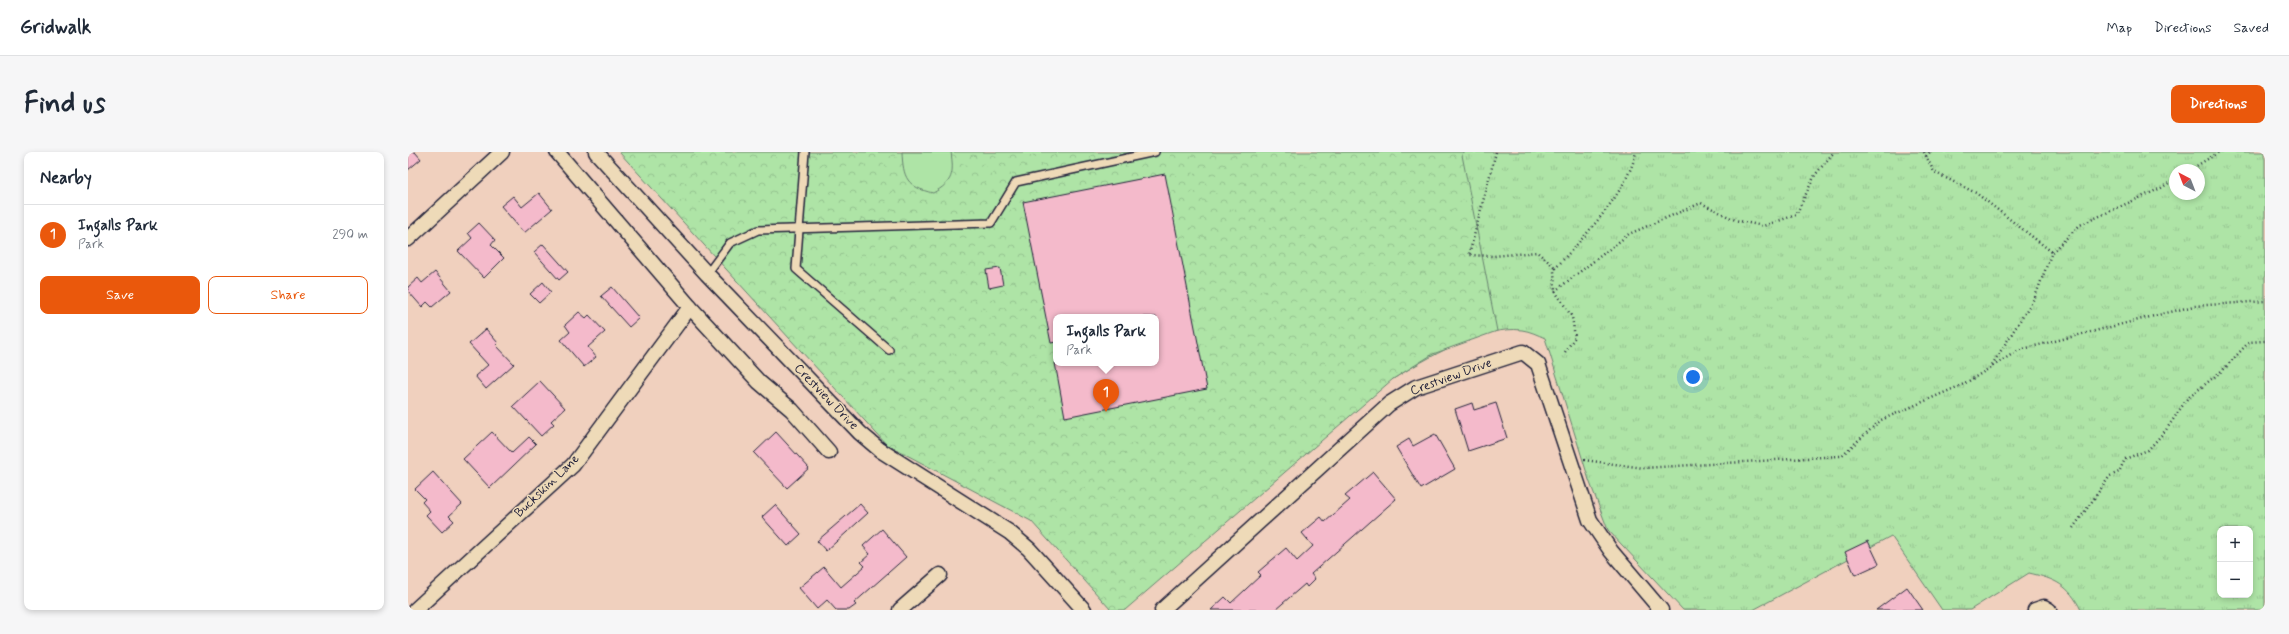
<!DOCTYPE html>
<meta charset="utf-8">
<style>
body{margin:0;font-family:Mynerve,sans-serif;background:#f6f6f7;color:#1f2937}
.controls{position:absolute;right:12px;bottom:12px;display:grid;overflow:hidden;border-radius:8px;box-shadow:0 2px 6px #0003}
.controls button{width:36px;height:36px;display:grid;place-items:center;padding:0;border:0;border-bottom:1px solid #e0e1e3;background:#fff;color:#1f2937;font:20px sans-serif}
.compass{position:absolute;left:1761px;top:12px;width:36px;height:36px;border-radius:50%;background:#fff;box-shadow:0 2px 6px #0003;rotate:318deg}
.you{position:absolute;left:1285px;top:225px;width:14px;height:14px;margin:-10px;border:3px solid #fff;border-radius:50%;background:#1a73e8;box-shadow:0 0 0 6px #1a73e833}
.badge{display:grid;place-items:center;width:26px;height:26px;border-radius:50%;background:#ea580c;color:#fff;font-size:13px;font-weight:700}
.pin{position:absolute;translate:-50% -33px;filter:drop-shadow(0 1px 2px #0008)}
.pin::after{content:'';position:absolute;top:21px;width:14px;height:12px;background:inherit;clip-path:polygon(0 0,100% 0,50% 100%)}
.popup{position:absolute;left:645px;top:162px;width:106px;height:52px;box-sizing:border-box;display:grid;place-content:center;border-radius:8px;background:#fff;filter:drop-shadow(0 1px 3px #0005);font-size:13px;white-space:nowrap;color:#747a83}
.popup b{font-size:15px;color:#1f2937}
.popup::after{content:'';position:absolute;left:50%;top:100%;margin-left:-8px;border:8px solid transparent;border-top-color:#fff}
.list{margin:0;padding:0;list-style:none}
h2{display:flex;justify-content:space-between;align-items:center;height:52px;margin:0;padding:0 16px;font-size:17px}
h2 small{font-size:13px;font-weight:400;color:#747a83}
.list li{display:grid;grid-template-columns:26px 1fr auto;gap:12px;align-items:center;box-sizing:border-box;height:60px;padding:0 16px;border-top:1px solid #e0e1e3}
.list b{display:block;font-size:15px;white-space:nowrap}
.list p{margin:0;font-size:13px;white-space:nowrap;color:#747a83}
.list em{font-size:13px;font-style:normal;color:#747a83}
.actions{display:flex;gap:8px;padding:12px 16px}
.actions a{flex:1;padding:9px 0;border:1px solid #ea580c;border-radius:8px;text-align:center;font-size:14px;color:#ea580c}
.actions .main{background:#ea580c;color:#fff}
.map{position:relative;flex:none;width:1857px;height:458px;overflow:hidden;border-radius:8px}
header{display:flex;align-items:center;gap:24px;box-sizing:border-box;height:56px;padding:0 20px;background:#fff;border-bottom:1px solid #e0e1e3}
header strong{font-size:19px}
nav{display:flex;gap:22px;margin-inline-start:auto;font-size:14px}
.intro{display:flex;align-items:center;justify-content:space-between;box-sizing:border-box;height:96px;padding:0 24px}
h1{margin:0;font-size:28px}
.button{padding:10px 18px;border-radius:8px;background:#ea580c;color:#fff;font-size:14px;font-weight:700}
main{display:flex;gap:24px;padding:0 24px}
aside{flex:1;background:#fff;border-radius:8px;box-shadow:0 2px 6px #0003}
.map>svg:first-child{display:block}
.grass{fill:url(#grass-tufts);stroke:#688370;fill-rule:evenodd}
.park{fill:url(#park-crowns);stroke:#688370;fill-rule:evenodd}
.pitch{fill:#aee4a6;stroke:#688370}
.building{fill:#f4bacb;stroke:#22223b}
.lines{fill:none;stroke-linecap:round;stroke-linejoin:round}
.service-casing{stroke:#22223b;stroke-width:10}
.minor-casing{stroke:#22223b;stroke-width:17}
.path{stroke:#22223b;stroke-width:2.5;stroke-dasharray:1 3;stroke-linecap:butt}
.service{stroke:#eedab8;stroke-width:7}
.minor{stroke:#eedab8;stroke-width:14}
.labels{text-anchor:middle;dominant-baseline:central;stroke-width:3;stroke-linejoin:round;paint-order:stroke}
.street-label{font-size:13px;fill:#22223b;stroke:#eedab8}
</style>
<header>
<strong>Gridwalk</strong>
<nav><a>Map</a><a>Directions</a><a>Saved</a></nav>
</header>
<div class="intro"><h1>Find us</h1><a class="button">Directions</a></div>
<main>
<aside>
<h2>Nearby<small></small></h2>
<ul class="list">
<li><span class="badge">1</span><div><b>Ingalls Park</b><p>Park</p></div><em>290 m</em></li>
</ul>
<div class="actions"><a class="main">Save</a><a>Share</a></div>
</aside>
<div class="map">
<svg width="1857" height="458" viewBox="0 0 1857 458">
<defs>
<pattern id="grass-tufts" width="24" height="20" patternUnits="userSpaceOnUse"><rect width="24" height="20" fill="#aee4a6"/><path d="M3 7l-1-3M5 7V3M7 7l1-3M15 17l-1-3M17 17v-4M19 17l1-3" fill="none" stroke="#95c390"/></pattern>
<pattern id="park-crowns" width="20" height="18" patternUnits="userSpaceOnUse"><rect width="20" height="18" fill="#aee4a6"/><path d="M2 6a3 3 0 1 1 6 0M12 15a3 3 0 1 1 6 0" fill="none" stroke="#95c390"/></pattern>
</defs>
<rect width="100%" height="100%" fill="#f0d0be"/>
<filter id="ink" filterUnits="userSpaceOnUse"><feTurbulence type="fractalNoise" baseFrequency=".025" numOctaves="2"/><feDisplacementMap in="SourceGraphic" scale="8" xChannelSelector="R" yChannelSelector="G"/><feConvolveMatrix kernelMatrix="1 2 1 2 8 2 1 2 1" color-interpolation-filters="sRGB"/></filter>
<g filter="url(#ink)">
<path class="grass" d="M925,0h932v458h-184c-12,-25 -26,-31 -52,-37l-59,37h-28l-51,-74 -138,74h-70l-75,-80 -19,-50 -44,-142c-7,-3 -15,-7 -23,-8 -39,-5 -97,29 -129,49zM1767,18h24v24h-24zM1812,377h30v66h-30z"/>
<path class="park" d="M211,0h844l-1,3 35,176 -64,23 -40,25 -268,231h-14l-80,-89 -145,-77zM648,165h100v46h-100z"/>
<path class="pitch" d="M494,0h49c3,22 2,30 -18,41 -26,-6 -30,-15 -31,-41z"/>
<g class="building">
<polygon points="0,0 7,0 13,7 0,18"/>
<polygon points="757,22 799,237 657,265 647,211 748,211 748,165 648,165 648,190 643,191 615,50"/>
<polygon points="131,41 144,57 116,81 93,54 105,44 114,55"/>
<polygon points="71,71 87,88 83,93 96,106 76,126 50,99 64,86 60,81"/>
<polygon points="135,92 160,120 151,128 126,100"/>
<polygon points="592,116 595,133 581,136 578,118"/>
<polygon points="27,120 43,139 24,155 19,150 14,155 0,139 0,135 10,126 14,131"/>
<polygon points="135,130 143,140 131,151 122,142"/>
<polygon points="204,135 231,166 221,175 193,144"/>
<polygon points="171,160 178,166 181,163 197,180 180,195 188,205 176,215 153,188 162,180 157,173"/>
<polygon points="78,177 90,191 88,193 106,212 78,237 67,224 80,213 61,192"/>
<polygon points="132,229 157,256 143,269 146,272 133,284 105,254"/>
<polygon points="1064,251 1066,258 1088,251 1099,286 1060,299 1047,257"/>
<polygon points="84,280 104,301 121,285 128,292 82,336 55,307"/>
<polygon points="368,280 401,316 379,336 346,301"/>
<polygon points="1027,282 1047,317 1013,337 988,295 1001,287 1005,294"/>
<polygon points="25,320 54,352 41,364 46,369 34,380 18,363 22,359 14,350 17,347 7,337"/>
<polygon points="965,320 988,347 903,422 907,427 899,435 897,432 867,458 803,458 817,445 823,451 853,423 850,420 878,396 889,409 905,394 894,381 913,365 917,370 942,348 937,344"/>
<polygon points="452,352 460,361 418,399 409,389"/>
<polygon points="367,353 393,382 380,394 354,365"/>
<polygon points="474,377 498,405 446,451 448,453 441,458 428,458 419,448 409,457 391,436 416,415 433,435 457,414 453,410 462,402 455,394"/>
<polygon points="1460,389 1471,412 1447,423 1437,400"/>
<polygon points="1499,435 1515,458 1468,458"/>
</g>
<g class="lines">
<g class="service-casing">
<g id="service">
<polyline points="397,0 388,117 481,198"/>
<polyline points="299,122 322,91 350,78 583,71 608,30 747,0"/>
</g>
</g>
<g class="minor-casing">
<g id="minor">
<polyline points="149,0 282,155 351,230 384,258 421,300"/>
<polyline points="188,0 299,122 452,281 472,298 601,380 621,397 676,458"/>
<polyline points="0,87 94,0"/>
<polyline points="7,458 165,313 282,155"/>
<polyline points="492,458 532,423"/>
<polyline points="754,458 981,252 1008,235 1115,200 1130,212 1182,368 1203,399 1253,458"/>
<polyline points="1627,458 1636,455 1641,458"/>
</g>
</g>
<g class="path">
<polyline points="1088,0 1061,103 1086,104 1129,100 1148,116"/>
<polyline points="1516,0 1526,20 1568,41 1644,100"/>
<polyline points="1518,4 1522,0"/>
<polyline points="1782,18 1811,0"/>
<polyline points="1147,139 1221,82 1293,51 1327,68 1355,74 1388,63 1407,23 1426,0"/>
<path d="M1157,200l10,-15 -3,-20 -17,-26 -1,-21c28,-32 73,-76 82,-118"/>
<polyline points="1582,216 1627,145 1644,100 1672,73 1753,36 1767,27"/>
<polyline points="1176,308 1236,316 1433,304 1473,268 1556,232 1611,198 1786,154 1857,149"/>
<polyline points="1665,376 1702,324 1711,320 1717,307 1740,298 1758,278 1779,247 1816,217 1841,190 1857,189"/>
</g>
<use href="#service" class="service"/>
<use href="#minor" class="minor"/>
</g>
</g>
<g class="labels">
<g class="street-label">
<text transform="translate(1043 225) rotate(-20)">Crestview Drive</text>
<text transform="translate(418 245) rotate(46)">Crestview Drive</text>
<text transform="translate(139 334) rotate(-44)">Buckskin Lane</text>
</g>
</g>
</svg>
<div class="controls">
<button>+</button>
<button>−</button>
</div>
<svg class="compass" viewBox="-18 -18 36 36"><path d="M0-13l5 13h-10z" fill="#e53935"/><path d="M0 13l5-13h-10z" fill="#747a83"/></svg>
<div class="you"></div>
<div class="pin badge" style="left:698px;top:260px">1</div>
<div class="popup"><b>Ingalls Park</b>Park</div>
</div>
</main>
